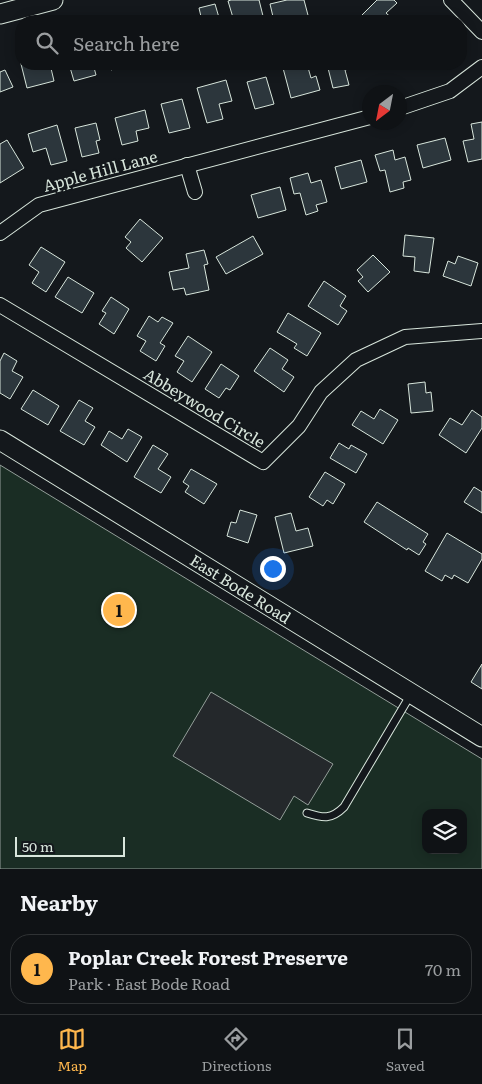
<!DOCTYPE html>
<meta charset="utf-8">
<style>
body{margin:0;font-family:Literata,serif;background:#1d2022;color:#f1f3f6}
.controls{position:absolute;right:15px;bottom:15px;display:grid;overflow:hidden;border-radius:10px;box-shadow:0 2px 12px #0003}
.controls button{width:45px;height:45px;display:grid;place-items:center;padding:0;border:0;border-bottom:1px solid #2f3234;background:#0f1215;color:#f1f3f6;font:25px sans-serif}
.compass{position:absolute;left:362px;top:85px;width:45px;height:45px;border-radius:50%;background:#0f1215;box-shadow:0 2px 12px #0003;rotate:212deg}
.scale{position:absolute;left:15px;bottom:12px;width:110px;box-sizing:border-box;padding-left:5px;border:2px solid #d8e6dc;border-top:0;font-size:14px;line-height:18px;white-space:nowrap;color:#d8e6dc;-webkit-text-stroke:4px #14181c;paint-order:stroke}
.you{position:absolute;left:272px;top:568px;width:18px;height:18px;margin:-12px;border:4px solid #fff;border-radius:50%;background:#1a73e8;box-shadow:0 0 0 8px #1a73e833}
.badge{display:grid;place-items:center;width:32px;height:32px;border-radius:50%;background:#ffb74d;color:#111;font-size:16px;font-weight:700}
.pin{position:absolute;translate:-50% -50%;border:2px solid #fff;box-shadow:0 1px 5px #0006}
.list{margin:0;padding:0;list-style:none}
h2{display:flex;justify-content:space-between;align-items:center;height:65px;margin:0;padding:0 20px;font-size:21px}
h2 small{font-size:16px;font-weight:400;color:#9b9ea0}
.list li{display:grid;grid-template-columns:32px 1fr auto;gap:15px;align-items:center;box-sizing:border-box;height:70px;margin:0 10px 10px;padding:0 10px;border:1px solid #2f3234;border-radius:20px}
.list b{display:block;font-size:19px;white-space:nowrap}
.list p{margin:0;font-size:16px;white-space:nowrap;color:#9b9ea0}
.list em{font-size:16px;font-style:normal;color:#9b9ea0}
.icon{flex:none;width:28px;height:28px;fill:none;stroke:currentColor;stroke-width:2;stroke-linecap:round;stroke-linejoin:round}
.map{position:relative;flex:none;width:482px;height:869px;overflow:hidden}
.search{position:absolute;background:#0f1215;box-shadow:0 2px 12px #0003;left:15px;right:15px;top:15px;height:55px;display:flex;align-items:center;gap:12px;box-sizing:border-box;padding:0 18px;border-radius:20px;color:#9b9ea0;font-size:19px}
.sheet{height:145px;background:#0f1215}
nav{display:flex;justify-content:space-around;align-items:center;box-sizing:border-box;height:70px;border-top:1px solid #2f3234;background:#0f1215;font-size:14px;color:#9b9ea0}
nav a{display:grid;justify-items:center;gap:2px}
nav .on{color:#ffb74d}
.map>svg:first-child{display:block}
.green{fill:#1a2d24;stroke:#939e99;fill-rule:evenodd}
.parking{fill:#24282b;stroke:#939e99}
.building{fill:#2c363c;stroke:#d8e6dc}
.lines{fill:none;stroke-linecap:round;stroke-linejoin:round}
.lane-casing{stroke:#d8e6dc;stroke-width:9}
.street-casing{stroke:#d8e6dc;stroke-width:16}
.secondary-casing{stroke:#d8e6dc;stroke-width:21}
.lane{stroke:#14181c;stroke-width:7}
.street{stroke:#14181c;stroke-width:14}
.secondary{stroke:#14181c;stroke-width:19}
.labels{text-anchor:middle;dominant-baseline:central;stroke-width:4;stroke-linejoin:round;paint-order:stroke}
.street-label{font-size:16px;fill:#d8e6dc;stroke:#14181c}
</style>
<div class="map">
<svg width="482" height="869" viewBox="0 0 482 869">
<rect width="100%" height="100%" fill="#14181c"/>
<path class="green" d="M0,465l482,294v110h-482zM426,813h37v37h-37z"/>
<polygon class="parking" points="211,692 333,764 308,805 294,796 280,820 173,756"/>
<g class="building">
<polygon points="231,0 259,0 263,16 252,19 253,21 234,21 228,1"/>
<polygon points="287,0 304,0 309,19 300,21 274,21 270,4"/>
<polygon points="377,0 394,0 397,3 386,13 395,21 365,21 360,17"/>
<polygon points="215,4 220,21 202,21 199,8"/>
<polygon points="19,56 21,56 21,64 37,64 38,66 50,64 54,81 27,88"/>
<polygon points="69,64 93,64 96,75 74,81"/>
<polygon points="109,64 127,64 111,70"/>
<polygon points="293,64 307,64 311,78 316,76 320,90 291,98 283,68 293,65"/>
<polygon points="327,64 357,64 357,67 345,70 349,85 333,88"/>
<polygon points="5,70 13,87 0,92 0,72"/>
<polygon points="266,77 274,104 255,109 247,82"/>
<polygon points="226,80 232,101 219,104 223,119 207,123 197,88"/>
<polygon points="182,99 190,128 169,133 161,104"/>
<polygon points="145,110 149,128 136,131 138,141 122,145 115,118"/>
<polygon points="482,122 482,159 468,162 463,141 474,139 471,124"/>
<polygon points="96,123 100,140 96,141 99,153 82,157 75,128"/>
<polygon points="57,125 67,161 51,165 46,148 33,152 28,134"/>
<polygon points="445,138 451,160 423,168 417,145"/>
<polygon points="7,140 24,168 0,183 0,144"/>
<polygon points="393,150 395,160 405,157 411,180 403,182 404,188 390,192 385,170 380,171 375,155"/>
<polygon points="361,160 367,182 341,189 335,167"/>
<polygon points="308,173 311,183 321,180 327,202 316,205 318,211 306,215 300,193 294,194 290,178"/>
<polygon points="280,187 286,210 258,218 251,195"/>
<polygon points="140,219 163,238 142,262 126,248 131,242 125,237"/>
<polygon points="405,235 434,238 429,273 414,271 415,257 403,256"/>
<polygon points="253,236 263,254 226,274 216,257"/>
<polygon points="41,247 65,262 46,292 32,283 39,272 29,265"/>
<polygon points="204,250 208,264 204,265 209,290 186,295 184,288 173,290 169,272 189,268 186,254"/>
<polygon points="373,255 390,272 368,292 358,281 363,277 357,270"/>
<polygon points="458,256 478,263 471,286 443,276 448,261 455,264"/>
<polygon points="68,277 94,293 82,313 55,297"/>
<polygon points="324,281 346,296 340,306 347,311 338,325 308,306"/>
<polygon points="111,297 129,309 114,334 99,324 106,313 102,311"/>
<polygon points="288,313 321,333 307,356 294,348 297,344 277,332"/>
<polygon points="149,316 158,322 162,317 173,323 160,343 165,346 156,361 140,351 146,341 137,336"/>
<polygon points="188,336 212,352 192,382 177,372 184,361 175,356"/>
<polygon points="270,348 288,360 282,369 294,377 284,392 254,371"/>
<polygon points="4,353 17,361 12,371 23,377 10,399 0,393 0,361"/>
<polygon points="221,364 239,376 230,390 226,388 219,398 205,389"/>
<polygon points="425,382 426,393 431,392 433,411 411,413 408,384"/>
<polygon points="33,390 59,406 48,425 21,409"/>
<polygon points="79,400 93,408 85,421 95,427 84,445 60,431"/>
<polygon points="380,409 398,420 383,444 352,425 361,411 374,419"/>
<polygon points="472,410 482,417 482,428 466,453 439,435 450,418 462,425"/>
<polygon points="128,429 142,437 127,462 101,445 109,431 122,439"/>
<polygon points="339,443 349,449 351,445 367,454 356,473 330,458"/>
<polygon points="153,445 168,454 158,469 171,477 161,493 134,477"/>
<polygon points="191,469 217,484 204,504 185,492 189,486 183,482"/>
<polygon points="325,472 345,484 333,504 327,500 323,506 309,497"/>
<polygon points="474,487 482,492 482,513 464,502"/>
<polygon points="377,502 428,534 423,542 426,544 419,555 408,548 407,550 364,522"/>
<polygon points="240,510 257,515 248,543 227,536 231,522 236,523"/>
<polygon points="291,513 296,531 308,528 313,546 284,553 275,517"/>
<polygon points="447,533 482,554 482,559 468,583 454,575 452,579 445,575 442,581 425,571"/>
<polygon points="482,664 482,689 471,682"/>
</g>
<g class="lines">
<g class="lane-casing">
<path id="lane" d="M307,813c16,5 24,7 37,-6l67,-113"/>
</g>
<g class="street-casing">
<g id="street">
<polyline points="451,0 482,32"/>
<polyline points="400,108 450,91 482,67"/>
<polyline points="187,165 195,192"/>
<polyline points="0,233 39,205 370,117"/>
<polyline points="0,305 263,462 299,426 321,392 356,360 405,337 482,331"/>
</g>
</g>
<g class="secondary-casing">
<g id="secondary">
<polyline points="0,14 53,0"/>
<polyline points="0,440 482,737"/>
</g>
</g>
<use href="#lane" class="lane"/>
<use href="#street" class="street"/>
<use href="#secondary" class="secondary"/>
</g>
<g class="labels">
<g class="street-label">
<text transform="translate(100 170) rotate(-15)">Apple Hill Lane</text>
<text transform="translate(205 407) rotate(31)">Abbeywood Circle</text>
<text transform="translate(241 588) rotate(32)">East Bode Road</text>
</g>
</g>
</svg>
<div class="controls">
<button><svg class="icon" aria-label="layers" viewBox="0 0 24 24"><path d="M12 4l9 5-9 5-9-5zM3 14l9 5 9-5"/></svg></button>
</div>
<svg class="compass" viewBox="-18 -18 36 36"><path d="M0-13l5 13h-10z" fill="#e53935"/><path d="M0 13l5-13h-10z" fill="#9b9ea0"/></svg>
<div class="scale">50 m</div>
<div class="you"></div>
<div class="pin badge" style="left:119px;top:610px">1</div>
<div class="search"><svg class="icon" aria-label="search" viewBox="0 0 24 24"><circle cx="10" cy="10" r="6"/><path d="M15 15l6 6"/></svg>Search here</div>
</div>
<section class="sheet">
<h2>Nearby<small></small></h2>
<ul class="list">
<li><span class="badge">1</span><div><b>Poplar Creek Forest Preserve</b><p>Park · East Bode Road</p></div><em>70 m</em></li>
</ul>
</section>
<nav>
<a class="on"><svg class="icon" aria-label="map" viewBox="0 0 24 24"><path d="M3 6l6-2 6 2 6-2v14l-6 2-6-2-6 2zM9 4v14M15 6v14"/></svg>Map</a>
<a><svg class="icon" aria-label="directions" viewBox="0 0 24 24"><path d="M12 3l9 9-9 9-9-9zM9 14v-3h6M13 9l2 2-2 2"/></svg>Directions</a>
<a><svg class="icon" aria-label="saved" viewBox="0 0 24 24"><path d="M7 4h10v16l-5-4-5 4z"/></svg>Saved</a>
</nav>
